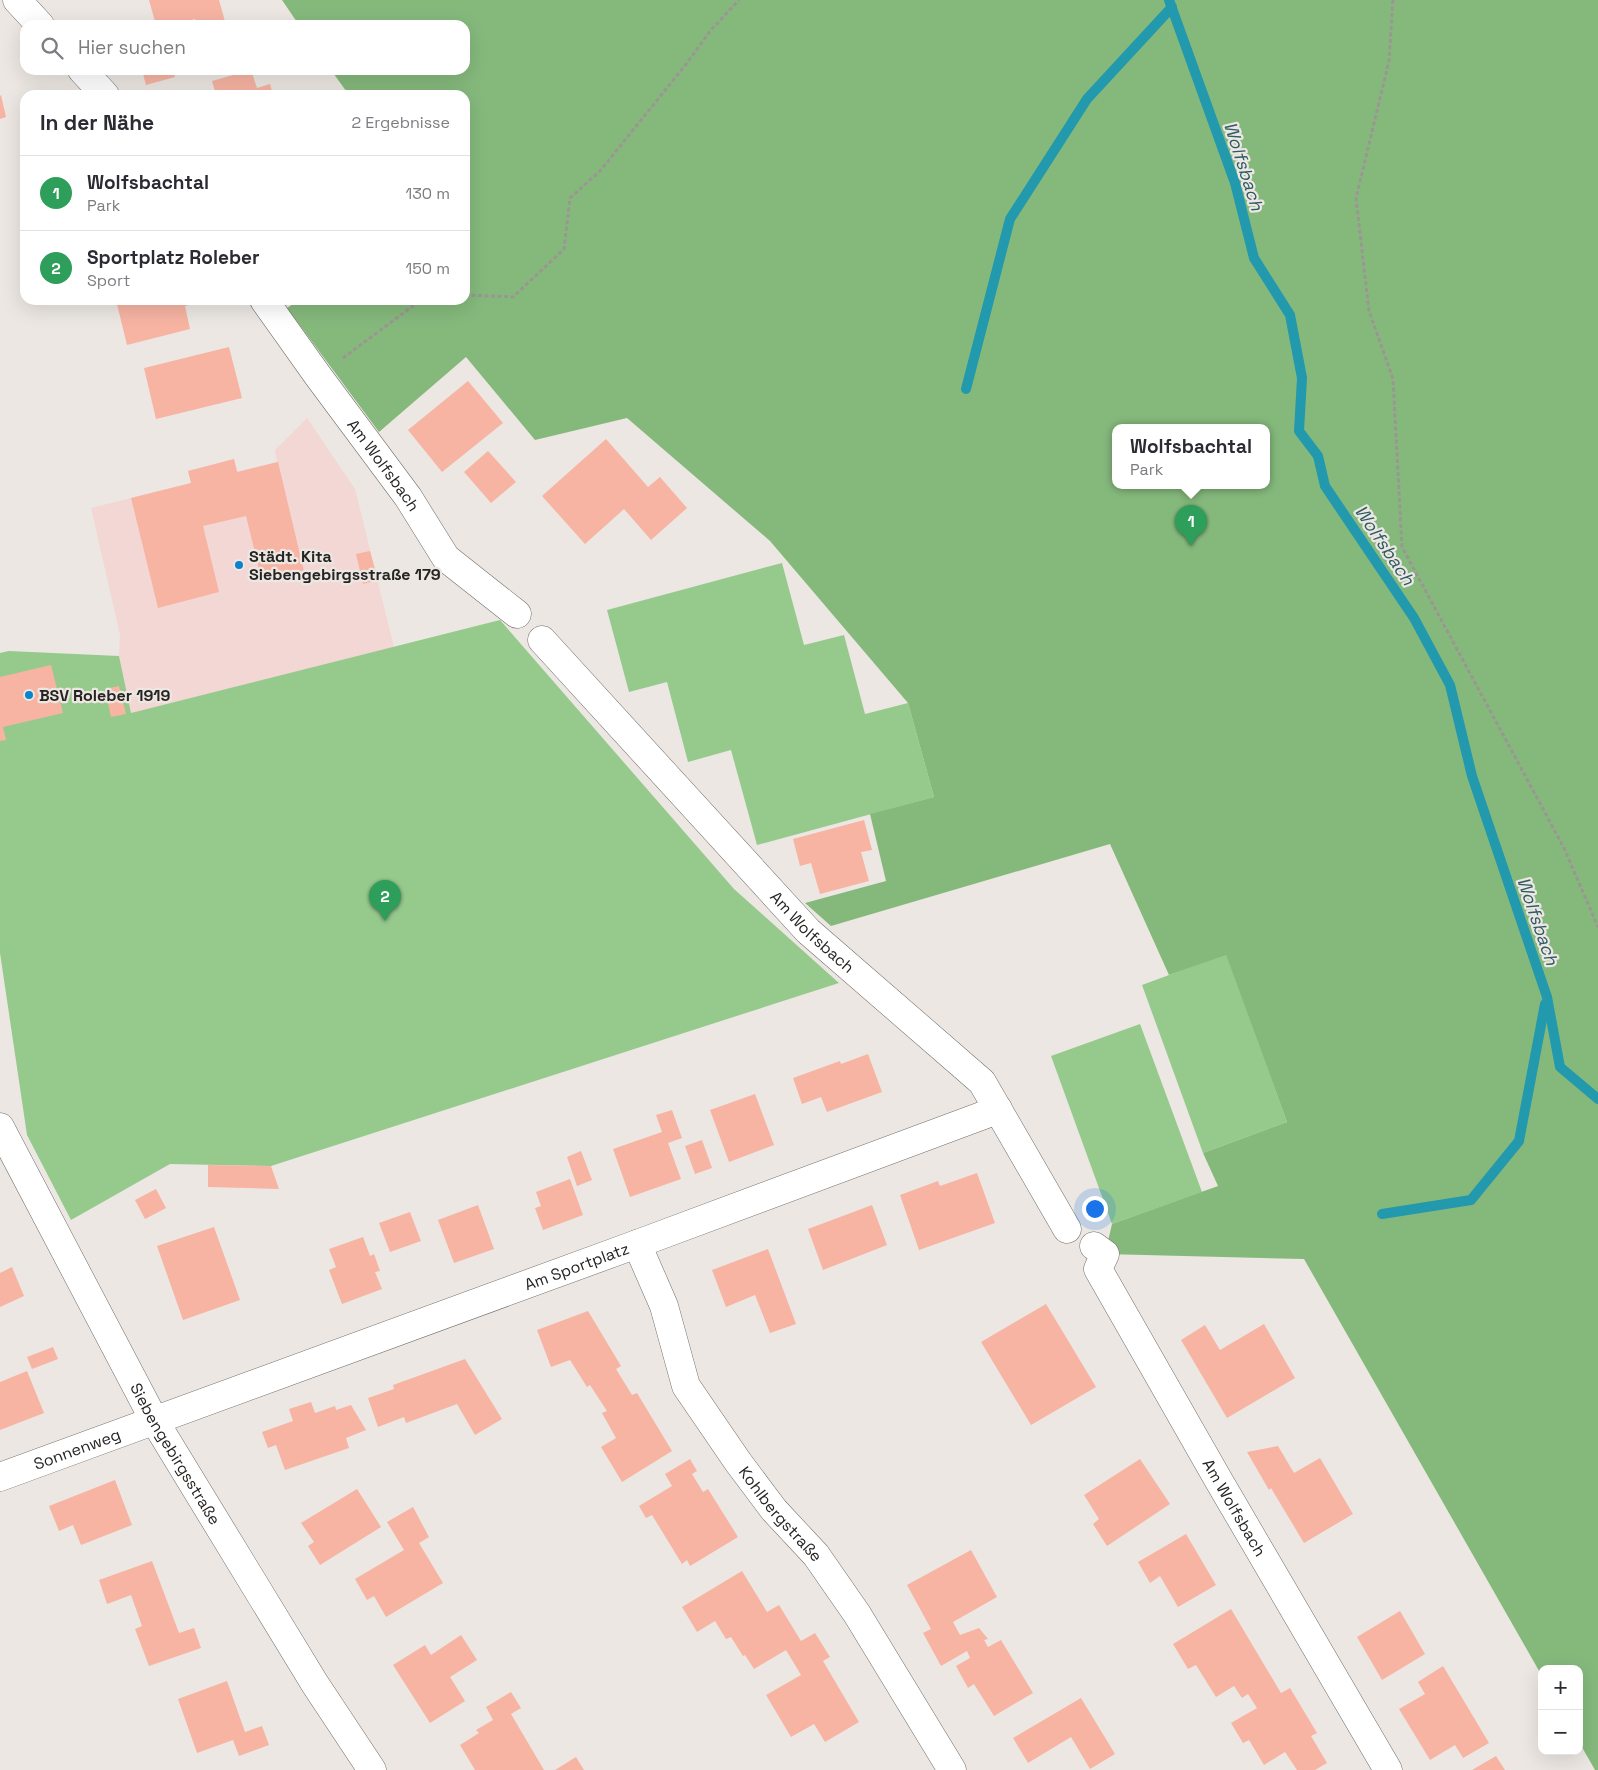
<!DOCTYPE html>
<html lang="de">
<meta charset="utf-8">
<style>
body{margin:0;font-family:"Space Grotesk",sans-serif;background:#f7f7f7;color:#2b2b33}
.controls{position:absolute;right:15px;bottom:15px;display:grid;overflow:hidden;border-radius:10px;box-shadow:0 5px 20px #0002}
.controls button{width:45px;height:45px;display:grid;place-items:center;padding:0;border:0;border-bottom:1px solid #e1e1e2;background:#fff;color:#2b2b33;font:25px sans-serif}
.you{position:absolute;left:1094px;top:1208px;width:18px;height:18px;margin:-12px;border:4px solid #fff;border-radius:50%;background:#1a73e8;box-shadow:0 0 0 8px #1a73e833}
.badge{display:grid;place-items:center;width:32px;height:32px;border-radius:50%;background:#7c3aed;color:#fff;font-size:16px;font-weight:700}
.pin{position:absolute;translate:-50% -41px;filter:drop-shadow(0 1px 2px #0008)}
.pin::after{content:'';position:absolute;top:26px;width:18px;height:15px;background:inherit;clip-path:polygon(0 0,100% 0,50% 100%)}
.popup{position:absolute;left:1112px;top:424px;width:158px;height:65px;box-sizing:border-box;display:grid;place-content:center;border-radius:10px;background:#fff;filter:drop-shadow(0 1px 4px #0005);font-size:16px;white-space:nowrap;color:#7c7c81}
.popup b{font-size:19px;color:#2b2b33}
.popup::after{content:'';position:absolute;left:50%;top:100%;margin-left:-10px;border:10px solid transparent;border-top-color:#fff}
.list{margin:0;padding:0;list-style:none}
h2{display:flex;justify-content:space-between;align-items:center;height:65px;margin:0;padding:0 20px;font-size:21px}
h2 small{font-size:16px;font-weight:400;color:#7c7c81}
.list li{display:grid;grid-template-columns:32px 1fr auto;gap:15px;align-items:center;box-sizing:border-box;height:75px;padding:0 20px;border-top:1px solid #e1e1e2}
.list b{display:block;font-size:19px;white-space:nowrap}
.list p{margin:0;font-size:16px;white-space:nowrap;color:#7c7c81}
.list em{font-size:16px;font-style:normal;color:#7c7c81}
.icon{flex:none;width:28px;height:28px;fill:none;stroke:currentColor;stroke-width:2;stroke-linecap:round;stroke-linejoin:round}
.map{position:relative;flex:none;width:1598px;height:1770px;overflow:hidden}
.search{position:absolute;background:#fff;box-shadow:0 5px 20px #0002;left:20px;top:20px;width:450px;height:55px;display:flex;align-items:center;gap:12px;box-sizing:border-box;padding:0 18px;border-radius:15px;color:#7c7c81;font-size:19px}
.panel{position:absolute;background:#fff;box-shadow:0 5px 20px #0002;left:20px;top:90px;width:450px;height:215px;border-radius:15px}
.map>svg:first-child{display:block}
.education{fill:#f2d7d5}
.green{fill:#96ca8d}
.forest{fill:#85b97c;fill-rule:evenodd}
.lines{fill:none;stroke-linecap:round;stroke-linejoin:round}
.stream{stroke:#2399ad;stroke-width:10}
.building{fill:#f7b4a3}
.minor-casing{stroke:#726e6a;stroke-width:29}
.path{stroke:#9a9692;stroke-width:3;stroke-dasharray:4 2.5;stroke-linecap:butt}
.minor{stroke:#fff;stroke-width:28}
.poi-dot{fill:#0983cc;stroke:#ece7e2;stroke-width:2}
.labels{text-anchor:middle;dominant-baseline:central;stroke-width:4.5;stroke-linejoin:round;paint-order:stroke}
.street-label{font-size:16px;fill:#262422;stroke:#ece7e2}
.poi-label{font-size:16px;font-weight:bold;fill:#262422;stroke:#ece7e2;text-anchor:start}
.water-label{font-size:18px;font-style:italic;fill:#2d5b64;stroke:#ece7e2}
</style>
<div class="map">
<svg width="1598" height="1770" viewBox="0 0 1598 1770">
<rect width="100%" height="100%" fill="#ece7e2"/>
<polygon class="education" points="307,418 355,489 394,647 131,713 119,656 120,635 91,508 191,483 188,471 234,459 238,472 277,462 275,450"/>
<g class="green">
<polygon points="782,563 804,645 844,635 865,714 908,703 934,797 757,845 731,750 688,762 667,682 629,692 607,610"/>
<polygon points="500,620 734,889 839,983 271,1166 170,1164 71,1220 27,1135 0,953 0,653 9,651 119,656 131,713"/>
<polygon points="1226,954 1287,1122 1203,1153 1142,985"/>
<polygon points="1140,1024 1202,1192 1112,1224 1051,1056"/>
</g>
<path class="forest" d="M282,0h1316v1770h-3l-16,-28v-73h-37v7l-238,-417 -199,-5 7,-30 106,-38 -15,-33 84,-31 -61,-167 -57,20 -59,-131 -279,82 -26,-23 81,-22 -16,-67 64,-17 -26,-94 -138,-162 -143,-123 -92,22 -69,-83 -87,75 -92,-124 12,-8h166v-205h-116l-18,-25h134v-45h-166zM1116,427h150v58h-150z"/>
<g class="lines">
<g class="stream">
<polyline points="1169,0 1235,183 1254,258 1290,315 1302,378 1299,431 1318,456 1325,486 1414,618 1450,685 1472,776 1547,997 1560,1067 1598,1099"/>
<polyline points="966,389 1010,219 1087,99 1172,7"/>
<polyline points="1382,1214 1471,1200 1519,1141 1545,1004"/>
</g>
</g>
<g class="building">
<polygon points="149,0 219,0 226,25 197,25 195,19 173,25 156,25"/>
<polygon points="142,70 173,70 175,77 146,85"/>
<polygon points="251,70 257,88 270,84 273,95 216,95 212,81"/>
<polygon points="1,95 6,117 0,119 0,96"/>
<polygon points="116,300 188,300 189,305 185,306 190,329 127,345"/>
<polygon points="229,347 242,398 156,419 144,368"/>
<polygon points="468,381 503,423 442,472 408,430"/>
<polygon points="606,439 648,487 660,477 687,508 651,540 624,509 585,544 542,496"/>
<polygon points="488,451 516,482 491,503 464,472"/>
<polygon points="234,459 237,472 278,462 304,571 262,581 246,516 203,526 219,592 158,608 131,498 191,483 188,471"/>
<polygon points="370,551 378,580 363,584 356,554"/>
<polygon points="51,665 63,713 3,727 6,740 0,741 0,677"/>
<polygon points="119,686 126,714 111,717 105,689"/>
<polygon points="864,820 872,850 861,852 869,881 820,894 811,863 800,866 793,839"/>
<polygon points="868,1054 882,1092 827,1112 821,1097 802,1104 793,1078 840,1061 841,1064"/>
<polygon points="755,1094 774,1145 729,1162 710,1110"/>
<polygon points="672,1110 682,1138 668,1143 681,1179 630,1197 613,1149 662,1132 656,1115"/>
<polygon points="702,1140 712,1168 695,1174 685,1146"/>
<polygon points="581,1151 592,1180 577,1186 567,1157"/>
<polygon points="208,1165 271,1166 279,1189 208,1187"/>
<polygon points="977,1173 995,1223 919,1250 900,1195 938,1181 940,1186"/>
<polygon points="570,1179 583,1215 543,1230 535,1208 541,1206 536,1192"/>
<polygon points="156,1189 166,1208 145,1219 135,1200"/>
<polygon points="478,1205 494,1249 454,1263 438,1220"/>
<polygon points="872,1205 887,1245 823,1270 808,1229"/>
<polygon points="410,1212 421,1241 390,1252 379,1223"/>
<polygon points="214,1227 240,1300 183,1320 157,1246"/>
<polygon points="363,1237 370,1256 374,1254 380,1271 375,1272 382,1289 342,1304 329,1270 336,1267 329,1249"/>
<polygon points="768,1249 796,1324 770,1333 755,1295 726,1307 712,1270"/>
<polygon points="12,1267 24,1296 0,1307 0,1273"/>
<polygon points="1046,1304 1096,1387 1031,1425 981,1342"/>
<polygon points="588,1311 621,1366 616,1369 632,1395 637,1393 672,1451 622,1482 601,1447 616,1438 602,1413 607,1411 590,1385 587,1387 570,1360 551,1367 537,1330"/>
<polygon points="1264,1324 1295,1378 1227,1418 1181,1340 1205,1325 1220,1350"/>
<polygon points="53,1347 58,1359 32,1369 27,1357"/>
<polygon points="465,1359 502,1419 475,1435 457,1404 406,1423 404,1417 378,1427 368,1398 394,1389 393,1385"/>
<polygon points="27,1371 44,1413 0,1430 0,1382"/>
<polygon points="311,1402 315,1413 335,1406 336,1410 351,1405 366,1430 346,1438 349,1448 285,1470 276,1445 268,1448 262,1432 293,1421 289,1409"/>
<polygon points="1278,1446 1294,1473 1320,1458 1353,1514 1304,1543 1271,1488 1269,1490 1247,1452"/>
<polygon points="690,1459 697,1471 692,1474 703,1492 708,1489 738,1537 690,1566 687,1560 682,1564 652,1515 646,1518 639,1506 672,1486 665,1474"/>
<polygon points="1140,1459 1170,1504 1107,1546 1093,1524 1099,1519 1084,1495"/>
<polygon points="115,1480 132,1525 81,1545 73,1525 59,1531 49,1506"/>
<polygon points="357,1489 381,1527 320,1565 308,1546 314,1542 301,1523"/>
<polygon points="413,1507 429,1537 419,1543 443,1583 386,1617 374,1596 367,1600 355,1579 404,1550 387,1522"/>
<polygon points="1186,1534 1216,1585 1178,1607 1160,1576 1150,1583 1138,1562"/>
<polygon points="971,1550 997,1597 953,1622 960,1635 979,1628 988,1639 984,1640 988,1647 1001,1640 1033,1693 994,1716 974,1684 968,1688 956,1666 970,1658 967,1651 941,1666 923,1633 931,1629 907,1585"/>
<polygon points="152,1561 179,1633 194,1628 201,1648 149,1666 135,1629 142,1626 131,1595 107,1604 99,1580"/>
<polygon points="742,1571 767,1612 779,1605 801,1641 815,1633 830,1657 823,1661 859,1722 825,1742 814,1724 791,1737 766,1695 801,1675 786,1650 754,1669 745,1655 743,1656 731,1637 726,1639 715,1621 697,1632 682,1607"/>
<polygon points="1231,1609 1281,1693 1290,1688 1317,1733 1311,1736 1327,1763 1315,1770 1297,1770 1285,1752 1264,1765 1249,1740 1243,1743 1231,1723 1257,1708 1248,1694 1242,1698 1234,1686 1216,1697 1196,1665 1188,1669 1173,1644"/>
<polygon points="1400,1611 1425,1654 1382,1680 1357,1637"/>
<polygon points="461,1635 477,1660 450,1677 465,1701 430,1723 393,1665 425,1645 431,1655"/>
<polygon points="1443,1666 1489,1743 1463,1758 1455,1745 1430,1760 1399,1709 1425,1694 1418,1682"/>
<polygon points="227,1681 245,1732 262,1726 269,1745 239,1756 233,1740 197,1753 178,1699"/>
<polygon points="511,1692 521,1708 511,1714 544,1770 475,1770 460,1745 479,1733 476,1730 493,1720 486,1707"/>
<polygon points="1081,1698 1115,1754 1090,1769 1071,1737 1028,1763 1013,1738"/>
<polygon points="1496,1756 1505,1770 1472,1770"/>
<polygon points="576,1757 584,1770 555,1770"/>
</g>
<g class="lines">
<g class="minor-casing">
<g id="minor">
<polyline points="17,0 40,25"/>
<polyline points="82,70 105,95"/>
<path id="s1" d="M264,300l54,76 90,121 38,61 71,56"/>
<path id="s2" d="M542,640l266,291 174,151 85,147"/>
<path id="s3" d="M0,1127l154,293 161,264 57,86"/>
<path id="s4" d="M637,1244l27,62 22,80 52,76 36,48 42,45 41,59 95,156"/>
<path id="s5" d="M1094,1246l11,8 -7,15 121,212 169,289"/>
<path id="s6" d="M0,1477l637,-233 347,-129 14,-6"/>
</g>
</g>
<g class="path">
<polyline points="1393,0 1389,61 1356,198 1369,311 1393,379 1402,547 1564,848 1598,927"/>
<polyline points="465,295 513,297 564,249 570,198 600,171 687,63 711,30 739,0"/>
<polyline points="343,358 421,300"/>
</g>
<use href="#minor" class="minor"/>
</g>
<g class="poi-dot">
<circle cx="239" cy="565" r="5"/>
<circle cx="29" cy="695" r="5"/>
</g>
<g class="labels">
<g class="street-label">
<text stroke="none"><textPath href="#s1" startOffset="204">Am Wolfsbach</textPath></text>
<text stroke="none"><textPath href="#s2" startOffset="398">Am Wolfsbach</textPath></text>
<text stroke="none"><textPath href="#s6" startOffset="614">Am Sportplatz</textPath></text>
<text stroke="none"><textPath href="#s6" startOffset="82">Sonnenweg</textPath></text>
<text stroke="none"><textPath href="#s3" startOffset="371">Siebengebirgsstraße</textPath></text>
<text stroke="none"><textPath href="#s5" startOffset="305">Am Wolfsbach</textPath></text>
<text stroke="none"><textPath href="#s4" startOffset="310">Kohlbergstraße</textPath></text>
</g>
<g class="poi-label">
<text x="249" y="556">Städt. Kita<tspan x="249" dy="18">Siebengebirgsstraße 179</tspan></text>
<text x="39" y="695">BSV Roleber 1919</text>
</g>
<g class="water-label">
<text transform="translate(1244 166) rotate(72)">Wolfsbach</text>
<text transform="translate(1385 545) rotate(56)">Wolfsbach</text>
<text transform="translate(1538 921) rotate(71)">Wolfsbach</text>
</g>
</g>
</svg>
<div class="controls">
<button>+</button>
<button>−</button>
</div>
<div class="you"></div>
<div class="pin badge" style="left:1191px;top:546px;background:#2e9e5b">1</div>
<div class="popup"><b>Wolfsbachtal</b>Park</div>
<div class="pin badge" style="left:385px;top:921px;background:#2e9e5b">2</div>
<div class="search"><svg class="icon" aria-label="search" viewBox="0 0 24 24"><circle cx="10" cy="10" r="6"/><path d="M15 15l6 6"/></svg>Hier suchen</div>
<section class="panel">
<h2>In der Nähe<small>2 Ergebnisse</small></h2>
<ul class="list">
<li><span class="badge" style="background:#2e9e5b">1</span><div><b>Wolfsbachtal</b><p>Park</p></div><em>130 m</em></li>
<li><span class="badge" style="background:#2e9e5b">2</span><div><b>Sportplatz Roleber</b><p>Sport</p></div><em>150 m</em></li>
</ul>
</section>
</div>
